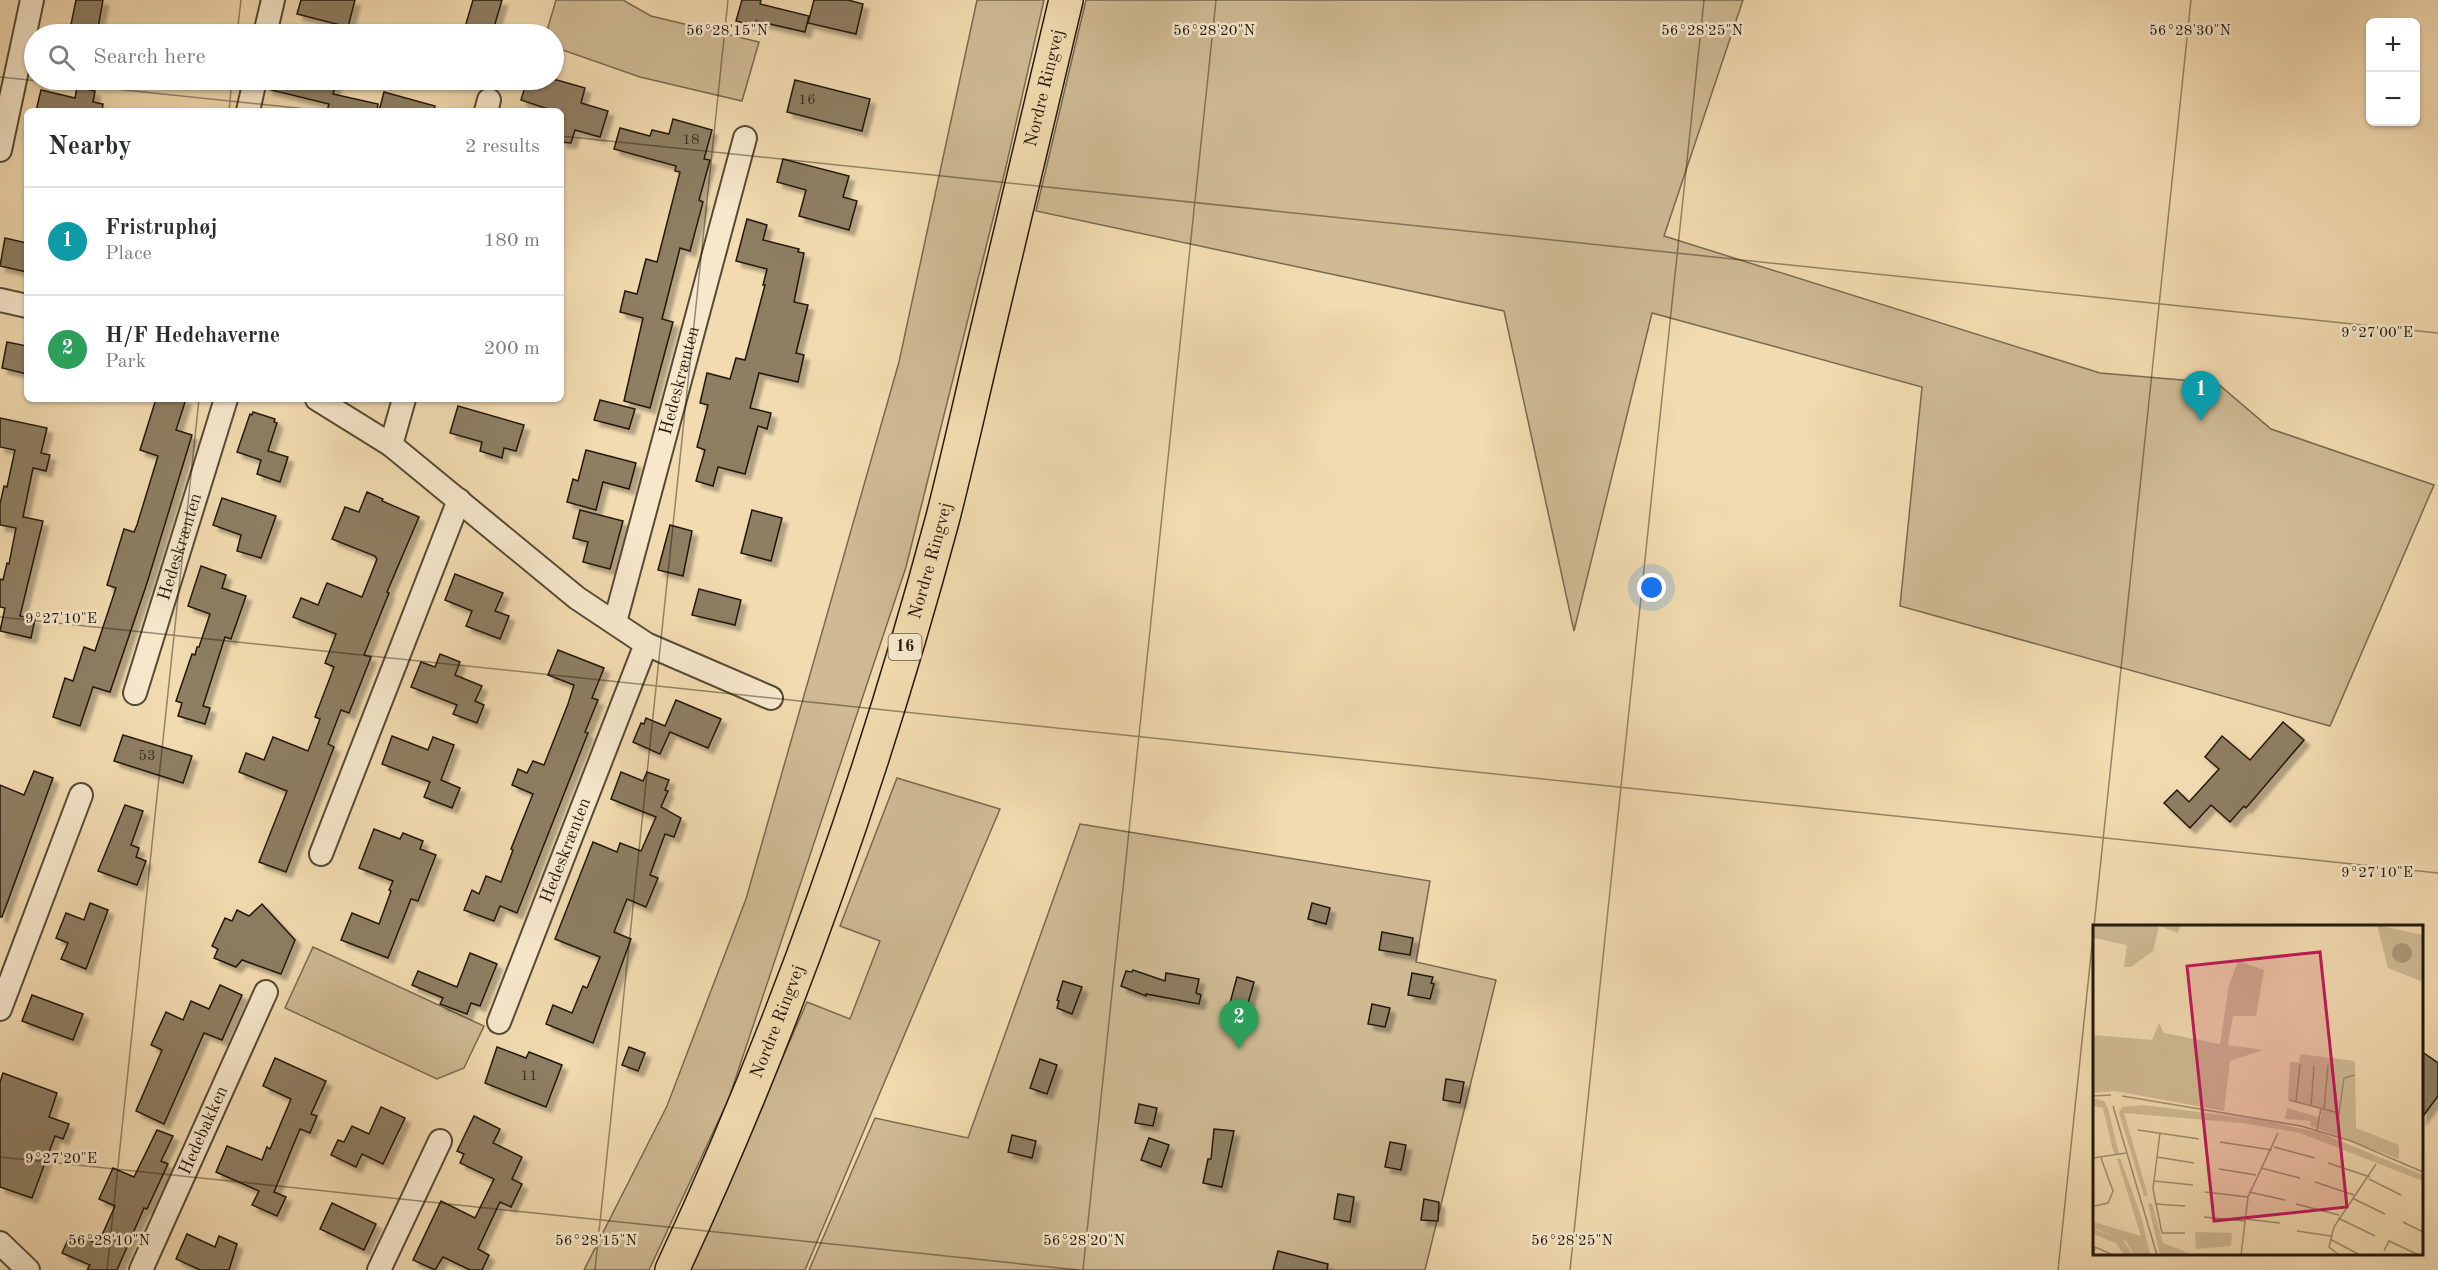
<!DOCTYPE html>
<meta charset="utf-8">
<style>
body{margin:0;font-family:"Old Standard TT",serif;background:#f7f7f7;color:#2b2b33}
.controls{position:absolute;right:18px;top:18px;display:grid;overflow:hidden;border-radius:9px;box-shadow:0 2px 4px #0004}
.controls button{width:54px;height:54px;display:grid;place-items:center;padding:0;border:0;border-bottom:2px solid #e1e1e2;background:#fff;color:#2b2b33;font:30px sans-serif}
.you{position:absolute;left:1652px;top:588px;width:21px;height:21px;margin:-15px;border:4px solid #fff;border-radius:50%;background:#1a73e8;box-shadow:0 0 0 9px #1a73e833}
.badge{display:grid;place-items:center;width:39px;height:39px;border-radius:50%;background:#b45309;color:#fff;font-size:20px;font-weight:700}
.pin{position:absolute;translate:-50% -50px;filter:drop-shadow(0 2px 3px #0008)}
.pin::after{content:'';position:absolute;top:32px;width:21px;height:18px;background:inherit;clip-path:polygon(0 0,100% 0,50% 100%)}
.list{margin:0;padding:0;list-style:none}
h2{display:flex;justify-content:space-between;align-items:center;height:78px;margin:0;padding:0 24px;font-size:26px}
h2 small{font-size:20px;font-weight:400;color:#7c7c81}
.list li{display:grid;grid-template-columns:39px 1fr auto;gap:18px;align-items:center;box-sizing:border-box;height:108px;padding:0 24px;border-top:2px solid #e1e1e2}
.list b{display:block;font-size:22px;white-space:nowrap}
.list p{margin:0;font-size:20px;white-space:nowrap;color:#7c7c81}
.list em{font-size:20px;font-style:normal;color:#7c7c81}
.icon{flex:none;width:33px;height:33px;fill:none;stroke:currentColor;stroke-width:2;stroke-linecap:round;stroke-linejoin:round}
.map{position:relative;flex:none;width:2438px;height:1270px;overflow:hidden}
.search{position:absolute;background:#fff;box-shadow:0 2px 4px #0004;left:24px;top:24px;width:540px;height:66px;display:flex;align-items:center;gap:15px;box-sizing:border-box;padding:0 21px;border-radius:33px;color:#7c7c81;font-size:22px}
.panel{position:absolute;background:#fff;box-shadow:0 2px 4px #0004;left:24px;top:108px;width:540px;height:294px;border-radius:9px}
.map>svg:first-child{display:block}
.green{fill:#cfba94;stroke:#786a50;stroke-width:1.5}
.building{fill:#8e7e62;stroke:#22190d;stroke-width:1.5;filter:url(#shadow)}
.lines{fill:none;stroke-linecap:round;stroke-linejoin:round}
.minor-casing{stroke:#564a36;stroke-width:26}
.primary-casing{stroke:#22190d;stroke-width:36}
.minor{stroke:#f7e8cc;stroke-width:22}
.primary{stroke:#f2dbb0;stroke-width:33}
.ticks{fill:none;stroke:#22190d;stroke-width:1.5;stroke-opacity:0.45}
.labels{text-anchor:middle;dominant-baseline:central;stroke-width:5;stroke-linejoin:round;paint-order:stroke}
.number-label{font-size:15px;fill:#3d3222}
.shield{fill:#f7e8cc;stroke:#625746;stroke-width:1.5}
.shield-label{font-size:16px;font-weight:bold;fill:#22190d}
.street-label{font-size:18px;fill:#22190d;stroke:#f7e8cc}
.inset-road{fill:none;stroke:#9f8d6f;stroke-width:1.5}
.view{fill:#c2185b;fill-opacity:0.15;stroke:#c2185b;stroke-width:3}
.inset-edge{fill:none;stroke:#22190d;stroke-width:3}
.ticks-label{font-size:15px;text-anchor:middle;fill:#22190d;stroke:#f7e8cc;stroke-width:5;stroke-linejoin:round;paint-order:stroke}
</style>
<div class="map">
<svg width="2438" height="1270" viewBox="0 0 2438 1270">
<defs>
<filter id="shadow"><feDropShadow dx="5.5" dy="5.5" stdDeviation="1.5" flood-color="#0004"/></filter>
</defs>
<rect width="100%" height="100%" fill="#f2dbb0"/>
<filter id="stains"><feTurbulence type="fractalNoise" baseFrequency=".00333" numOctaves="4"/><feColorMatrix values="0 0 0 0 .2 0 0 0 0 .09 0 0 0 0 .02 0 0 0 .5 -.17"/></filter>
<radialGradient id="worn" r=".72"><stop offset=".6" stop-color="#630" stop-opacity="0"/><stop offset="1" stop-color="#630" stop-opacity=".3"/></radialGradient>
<g class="green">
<polygon points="556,0 623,0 651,16 759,42 742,101 640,77 554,47 554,34 546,34"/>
<polygon points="977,0 1044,0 1005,171 906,567 729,1098 649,1270 584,1270 667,1106 746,899 899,362"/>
<polygon points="1086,0 1743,0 1664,236 2100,373 2217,383 2271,429 2434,485 2330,726 1900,606 1922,387 1652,313 1574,631 1504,311 1036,211"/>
<polygon points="897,778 1000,809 805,1270 689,1270 807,1002 850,1019 880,941 840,926"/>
<polygon points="1080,824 1430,881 1416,962 1496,980 1425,1270 809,1270 875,1118 968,1138"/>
<polygon points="313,947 484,1026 464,1068 437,1079 285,1008"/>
</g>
<g class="building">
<polygon points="76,0 103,0 97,34 69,34"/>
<polygon points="301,0 355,0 348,27 297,14"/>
<polygon points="473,0 502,0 492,34 463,34"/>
<polygon points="742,0 761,0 760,4 809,16 805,32 756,21 755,26 736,21"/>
<polygon points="814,0 848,0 863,4 856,34 808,23"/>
<polygon points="268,80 337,80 333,94 378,104 377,111 327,111 329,104 267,89"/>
<polygon points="527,80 557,80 585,88 581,103 608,111 600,137 575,130 571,143 561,142 561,111 554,111 521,100"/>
<polygon points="795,80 870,99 862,131 787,112"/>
<polygon points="77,87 95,91 93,102 103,104 102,111 36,111 41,90 75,98"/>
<polygon points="384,92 435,106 434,111 379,111"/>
<polygon points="673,119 712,130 704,159 710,160 699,200 703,202 690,251 680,248 662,319 673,322 650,408 624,401 643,318 620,312 625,291 637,294 646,259 657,262 680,172 675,171 676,166 614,149 620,128 650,136 652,130 669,134"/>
<polygon points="783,159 849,176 843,197 857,201 849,230 799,216 806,190 777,182"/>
<polygon points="747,219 767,225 763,240 799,249 798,252 804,253 794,302 808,305 796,353 804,355 798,382 759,373 750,408 771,413 767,429 758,426 745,474 718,467 713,486 696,481 705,450 697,447 708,405 700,403 707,373 730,379 736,358 745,360 765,285 763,285 767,269 736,261"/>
<polygon points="5,238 27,243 27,272 0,266"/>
<polygon points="7,342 27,346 27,374 2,368"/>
<polygon points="156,399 186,399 176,430 192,435 147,583 110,692 93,687 80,726 53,717 65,678 73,681 84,647 95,651 116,588 107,585 124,529 134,532 137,525 158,456 140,450"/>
<polygon points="600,400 635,409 629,429 594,420"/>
<polygon points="458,406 524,425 516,451 504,448 502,458 480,451 482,442 450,433"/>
<polygon points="253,412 275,419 274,422 277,423 268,451 288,457 280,482 257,474 261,460 237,452 250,414 252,415"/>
<polygon points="0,418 47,428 41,453 50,455 46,471 33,468 23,517 43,521 20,616 35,619 31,638 0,631 5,608 0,607 0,579 3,580 7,563 9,564 16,528 0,525 0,504 4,486 7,487 15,450 0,447"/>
<polygon points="586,450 636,463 629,489 603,482 596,510 567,502 573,479 578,481"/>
<polygon points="367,492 383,499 382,501 419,517 387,592 389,593 364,655 371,657 349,713 341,710 328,744 334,747 286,872 259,862 287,791 239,772 246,753 264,760 273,737 308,751 320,719 315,717 334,667 325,663 336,634 293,617 301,598 318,605 327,583 362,597 377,559 375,556 332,539 345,507 359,512"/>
<polygon points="222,498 276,516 261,558 237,551 241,535 213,525"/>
<polygon points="580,510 623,521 610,569 583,562 588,542 573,538"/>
<polygon points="752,510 782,518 771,561 741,553"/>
<polygon points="670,525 692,531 683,576 658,570"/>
<polygon points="201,566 226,575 222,588 246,596 231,639 225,637 203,706 210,708 205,724 178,716 182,703 176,701 192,654 195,655 197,647 199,647 210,614 188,606"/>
<polygon points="455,574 503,593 495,611 509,616 500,639 466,626 472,611 445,600"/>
<polygon points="699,589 741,600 735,625 692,615"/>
<polygon points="558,650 604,668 592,698 598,700 585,732 588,733 517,913 500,906 494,921 464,910 472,890 479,894 486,876 501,882 513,850 511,849 533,794 512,785 518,769 527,773 533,761 544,765 568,704 574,685 548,675"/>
<polygon points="440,654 460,662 455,675 482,686 475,701 484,705 477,723 453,714 457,705 411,687 421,662 435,667"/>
<polygon points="676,700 721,719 708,748 670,732 660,754 633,742 641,723 644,724 646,718 665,726"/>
<polygon points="2283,722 2304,740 2246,808 2244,806 2230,822 2211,805 2190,828 2164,803 2177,790 2189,802 2219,769 2205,757 2222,736 2250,760"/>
<polygon points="123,735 192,756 183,783 114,761"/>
<polygon points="392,736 428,750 433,737 454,745 441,780 460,788 452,808 424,797 430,782 382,764"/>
<polygon points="34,771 53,778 2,917 0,917 0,785 24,795"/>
<polygon points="621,772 643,781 647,772 669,780 665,790 668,791 661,807 681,818 674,837 665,834 650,875 658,878 646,907 627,899 614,932 631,939 593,1043 546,1024 553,1005 572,1013 583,986 587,988 600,957 555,939 593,842 617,852 620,843 641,851 656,817 611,799"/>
<polygon points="125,805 143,811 131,845 139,848 136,857 146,861 137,885 98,871"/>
<polygon points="374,829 400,839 403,833 423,841 420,849 436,855 418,901 411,899 388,958 341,940 352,913 379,924 391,891 389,890 393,881 359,868"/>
<polygon points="90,903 108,910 86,969 61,959 68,943 56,938 66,913 84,920"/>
<polygon points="1312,903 1330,908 1326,924 1308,919"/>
<polygon points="262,904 295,940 281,974 242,960 236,967 214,958 218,949 212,946 225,918 232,921 237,910 249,916"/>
<polygon points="1382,932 1413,938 1410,955 1379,950"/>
<polygon points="470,953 497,964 480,1006 471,1003 467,1014 440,1004 443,998 412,985 418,971 457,987"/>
<polygon points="1133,970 1165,981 1166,973 1199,979 1196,993 1201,995 1199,1004 1146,994 1146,996 1121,986 1126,971 1132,972"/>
<polygon points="1412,973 1433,977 1431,983 1434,984 1430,999 1408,995"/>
<polygon points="1237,977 1254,982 1247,1007 1230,1003"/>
<polygon points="1063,981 1082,987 1072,1014 1057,1008 1059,1001 1057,1000"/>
<polygon points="220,985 242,995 222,1040 204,1033 164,1124 136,1111 162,1050 151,1045 166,1012 183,1020 191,1001 209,1009"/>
<polygon points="32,995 83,1014 73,1040 22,1021"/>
<polygon points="1372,1004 1390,1008 1385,1027 1368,1024"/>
<polygon points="497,1047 526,1058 529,1052 562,1065 546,1107 485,1083"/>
<polygon points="629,1047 645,1053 638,1071 622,1065"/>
<polygon points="2421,1051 2438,1063 2438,1096 2421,1119"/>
<polygon points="275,1058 326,1081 311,1114 317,1116 310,1133 300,1129 274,1192 286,1197 277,1216 252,1205 259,1191 216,1172 227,1146 262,1160 267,1147 270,1149 291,1099 263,1086"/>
<polygon points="1040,1059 1057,1065 1047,1094 1030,1088"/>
<polygon points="3,1073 57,1093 49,1117 69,1124 63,1139 55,1136 32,1198 0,1187 0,1082"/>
<polygon points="1446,1079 1464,1082 1460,1103 1443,1100"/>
<polygon points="1139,1104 1157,1108 1153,1126 1135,1123"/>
<polygon points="381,1107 405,1118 383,1164 362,1154 356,1167 331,1155 338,1140 344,1142 352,1126 369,1134"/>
<polygon points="474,1116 500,1129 493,1143 522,1157 512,1179 522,1184 511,1207 500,1202 478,1249 489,1255 482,1270 470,1270 443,1257 435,1270 413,1260 441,1201 475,1218 494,1179 460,1163 464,1154 457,1151"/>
<polygon points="1214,1129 1234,1131 1222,1187 1203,1183 1208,1159 1211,1159"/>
<polygon points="157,1130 173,1136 161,1161 168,1164 147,1209 144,1208 117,1270 87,1270 90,1265 62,1253 71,1233 98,1244 115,1206 99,1199 113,1168 134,1177"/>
<polygon points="1012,1135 1036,1141 1032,1158 1008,1152"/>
<polygon points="1149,1138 1169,1145 1161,1167 1141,1160"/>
<polygon points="1390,1142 1406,1145 1401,1170 1385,1167"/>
<polygon points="1338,1194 1354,1197 1350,1222 1334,1219"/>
<polygon points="1424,1199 1439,1202 1438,1221 1421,1220"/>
<polygon points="332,1203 376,1224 364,1250 320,1229"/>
<polygon points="187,1234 215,1247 219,1236 237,1244 229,1270 200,1270 176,1259"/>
<polygon points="1278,1251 1328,1264 1327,1270 1273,1270"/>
</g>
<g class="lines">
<g class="minor-casing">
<g id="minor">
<polyline points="265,34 273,0"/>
<polyline points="248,111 255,80"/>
<polyline points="486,111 489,100"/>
<polyline points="0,150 32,0"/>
<polyline points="0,300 27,306"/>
<polyline points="317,399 391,445 577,598 646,644 771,698"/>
<polyline points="391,445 404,399"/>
<path id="s1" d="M615,622l130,-484"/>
<path id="s2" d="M135,693l91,-294"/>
<polyline points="321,854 459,500"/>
<polyline points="0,1009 81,795"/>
<path id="s3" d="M499,1022l147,-378"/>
<polyline points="0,1243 28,1270"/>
<path id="s4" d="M141,1270l125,-278"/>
<polyline points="379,1270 440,1141"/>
</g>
</g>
<g class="primary-casing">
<g id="primary">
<path id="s5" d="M672,1270c112,-240 201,-493 270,-749 15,-58 28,-117 42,-176 27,-115 54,-230 82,-345"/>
</g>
</g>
<use href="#minor" class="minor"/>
<use href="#primary" class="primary"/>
</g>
<path class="ticks" d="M237,34l4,-34M0,77l326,34M229,111l3,-31M561,136l1877,197M0,617l2438,256M0,1157l1079,113M107,1270l92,-871M595,1270l133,-1270M1083,1270l133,-1270M1570,1270l134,-1270M2058,1270l133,-1270"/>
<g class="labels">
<g class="number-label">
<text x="807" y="100">16</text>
<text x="691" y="140">18</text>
<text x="147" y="756">53</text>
<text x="529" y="1076">11</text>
</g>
<rect class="shield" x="888.5" y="634" width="33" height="26" rx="4.5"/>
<g class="shield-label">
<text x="905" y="647">16</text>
</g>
<g class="street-label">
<text stroke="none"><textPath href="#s5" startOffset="1242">Nordre Ringvej</textPath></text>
<text stroke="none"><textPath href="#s1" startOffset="250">Hedeskrænten</textPath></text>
<text stroke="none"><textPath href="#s2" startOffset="153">Hedeskrænten</textPath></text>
<text stroke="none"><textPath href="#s5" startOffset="756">Nordre Ringvej</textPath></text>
<text stroke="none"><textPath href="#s3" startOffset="184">Hedeskrænten</textPath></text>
<text stroke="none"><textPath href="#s5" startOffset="270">Nordre Ringvej</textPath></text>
<text stroke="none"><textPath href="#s4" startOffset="153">Hedebakken</textPath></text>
</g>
</g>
<g transform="translate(2093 925)">
<rect width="330" height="330" fill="#f2dbb0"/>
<path d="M0,0h88l-3,8 -19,-7 -6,25 -22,16h-7l3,-22 -34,-7zM284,0l46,10v47l-35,-14zM145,36l26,9 -8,46h-23l-5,29 35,5 -33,11 -6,50 -109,-20 -22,2v-58l59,5 7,-17 5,10 56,11 9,-59zM207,129l55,7 1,67 43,17v14l-89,-33 1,-5 -26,-2 2,-11 34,10 1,-10 -34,-9 2,-37h9zM0,173l11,3 4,7 11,46 -4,1 -3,-8 -9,-39 -10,-2zM50,180l120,15 58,13 102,42v6l-123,-48 -58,-10 -118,-10 24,83h-4l-25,-83 3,-6zM27,233l22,61 8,36h-16l-8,-14 -33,-13v-6l48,14 -24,-77zM59,278l11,40 31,12h-34l-12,-51zM0,304l30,11 10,15h-9l-8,-12 -23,-9zM102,307l37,1 -1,13 -35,3z" fill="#cfba94"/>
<path d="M299 28a10 10 0 1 1 20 0a10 10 0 1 1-20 0Z" fill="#ab9979"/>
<path class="inset-road" d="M0,171l18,-1M29,171l179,30 50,15 72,31M196,175l50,13 5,-35 11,-3M203,177l4,-38M20,181l44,149M218,181l3,-40M231,184l4,-44M45,205l61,9M224,205l4,-22M67,208l-7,56 9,44h23M127,217l52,8M181,222l41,11M64,232l37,6M0,233l33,-5M235,238l42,14M168,243l39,10M126,244l37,6M276,254l32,16M61,256l39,4M222,257l39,13M112,267l43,5M156,267l36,8M259,273l33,16M62,279l30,2M203,279l43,11M2,281l13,-3 5,-12 -12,-33M111,292l41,4M245,293l37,18M152,294l35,4M310,297l20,10M204,306l34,5M237,314l30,16M291,326l5,-10 30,14M1,330l1,-8 18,8M148,330l7,-58 30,-64M246,330l-10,-8 5,-20 42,-63"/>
<path class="view" d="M227,27l27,255 -133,14 -27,-255z"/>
<rect width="330" height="330" class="inset-edge"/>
</g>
<g class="ticks-label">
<text x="727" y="35">56°28'15"N</text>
<text x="1214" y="35">56°28'20"N</text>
<text x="1702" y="35">56°28'25"N</text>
<text x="2190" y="35">56°28'30"N</text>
<text x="2377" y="337">9°27'00"E</text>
<text x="61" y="623">9°27'10"E</text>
<text x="2377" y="877">9°27'10"E</text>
<text x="61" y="1163">9°27'20"E</text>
<text x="109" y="1245">56°28'10"N</text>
<text x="596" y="1245">56°28'15"N</text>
<text x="1084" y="1245">56°28'20"N</text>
<text x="1572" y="1245">56°28'25"N</text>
</g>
<rect width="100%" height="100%" filter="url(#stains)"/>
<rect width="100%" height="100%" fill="url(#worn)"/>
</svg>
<div class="controls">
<button>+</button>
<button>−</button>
</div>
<div class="you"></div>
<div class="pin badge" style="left:2201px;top:421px;background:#0f9aa8">1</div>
<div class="pin badge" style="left:1239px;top:1049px;background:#2e9e5b">2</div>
<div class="search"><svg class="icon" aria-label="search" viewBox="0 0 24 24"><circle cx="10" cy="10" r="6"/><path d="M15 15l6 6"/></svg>Search here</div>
<section class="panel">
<h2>Nearby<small>2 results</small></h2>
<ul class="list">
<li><span class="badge" style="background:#0f9aa8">1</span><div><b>Fristruphøj</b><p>Place</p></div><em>180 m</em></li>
<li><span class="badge" style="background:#2e9e5b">2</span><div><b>H/F Hedehaverne</b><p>Park</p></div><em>200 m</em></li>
</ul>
</section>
</div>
